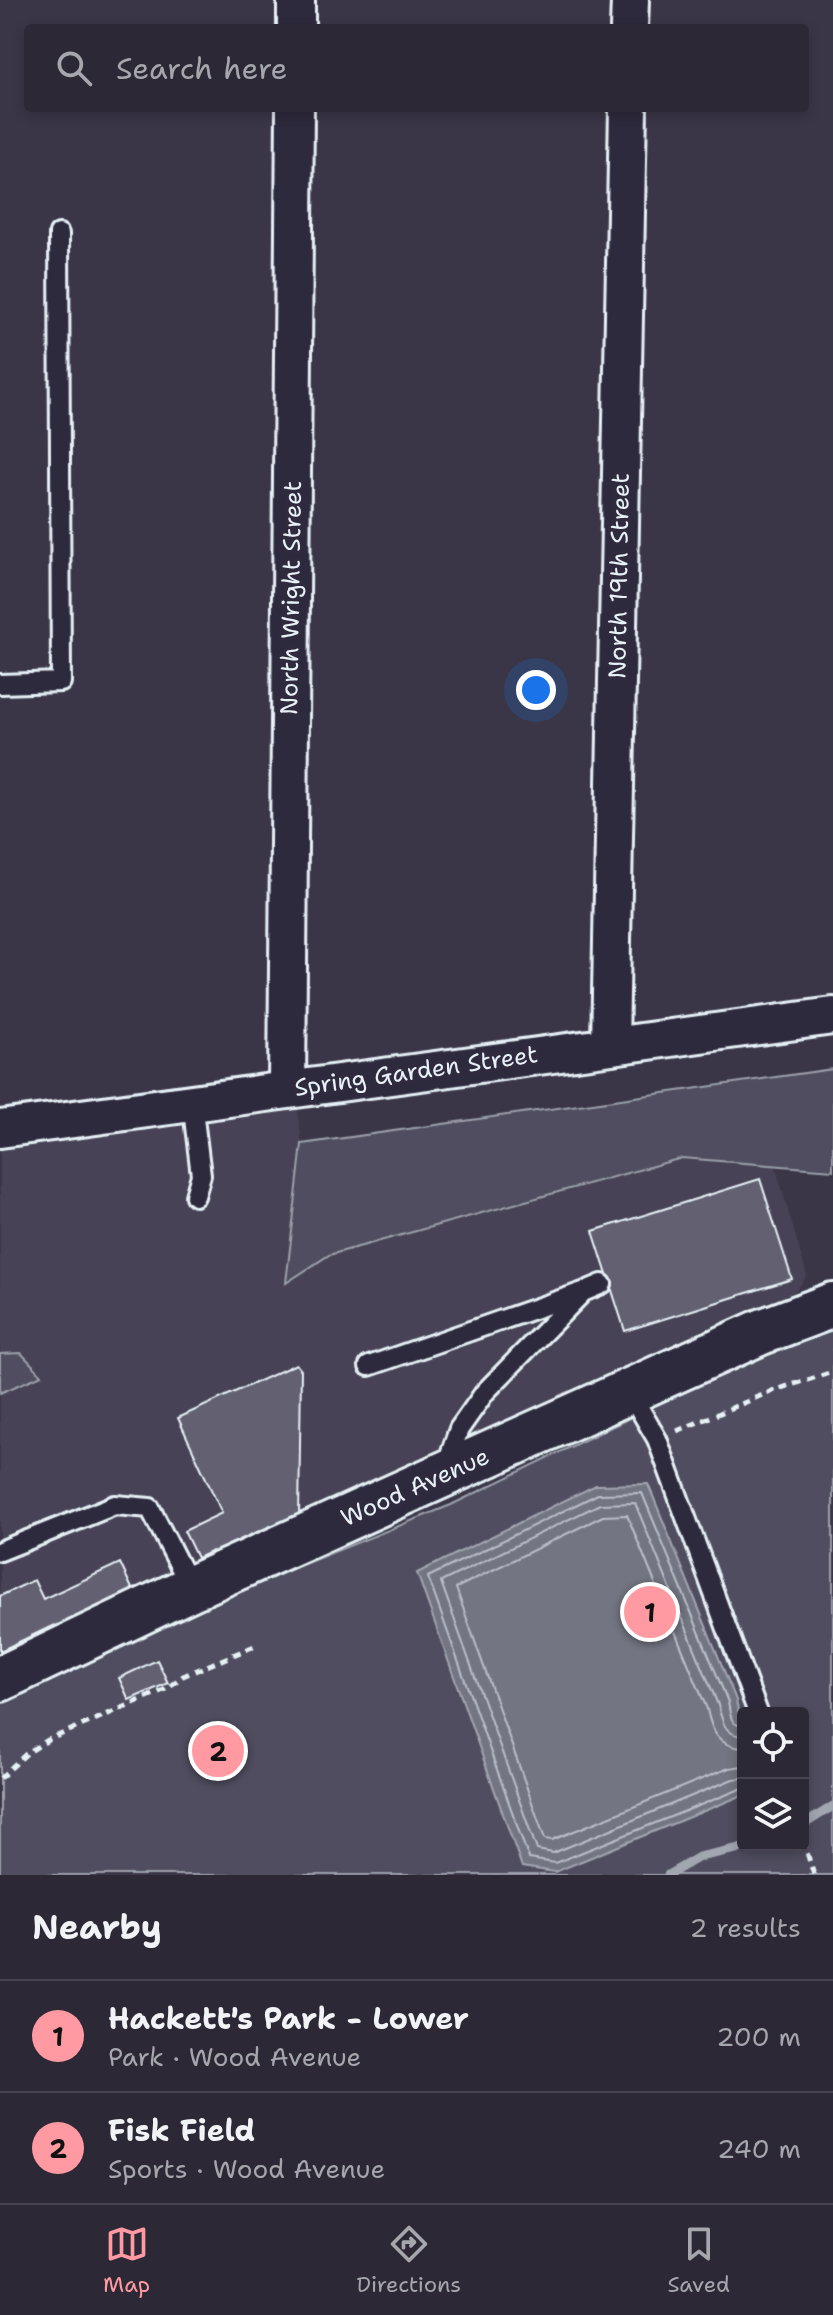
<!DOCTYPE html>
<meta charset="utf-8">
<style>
body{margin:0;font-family:"Shantell Sans",sans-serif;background:#383442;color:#f1f3f6}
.controls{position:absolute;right:24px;bottom:24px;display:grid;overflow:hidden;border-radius:8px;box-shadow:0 4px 12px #0003}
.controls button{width:72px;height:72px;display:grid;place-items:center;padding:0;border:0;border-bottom:2px solid #484451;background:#2c2836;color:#f1f3f6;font:40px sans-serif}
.you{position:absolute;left:536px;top:690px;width:28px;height:28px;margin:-20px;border:6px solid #fff;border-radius:50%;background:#1a73e8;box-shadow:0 0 0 12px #1a73e833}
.badge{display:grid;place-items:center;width:52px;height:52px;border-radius:50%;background:#ff9aa2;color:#111;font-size:26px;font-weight:700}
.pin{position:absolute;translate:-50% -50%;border:4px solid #fff;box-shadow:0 2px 8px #0006}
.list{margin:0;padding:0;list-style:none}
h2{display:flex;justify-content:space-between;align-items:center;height:104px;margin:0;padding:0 32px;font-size:34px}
h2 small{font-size:26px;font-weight:400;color:#a6a6ad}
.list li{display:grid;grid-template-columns:52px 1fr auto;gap:24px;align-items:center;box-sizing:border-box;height:112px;padding:0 32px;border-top:2px solid #484451}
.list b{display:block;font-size:30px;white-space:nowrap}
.list p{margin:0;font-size:26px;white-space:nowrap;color:#a6a6ad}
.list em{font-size:26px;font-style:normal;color:#a6a6ad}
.icon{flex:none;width:44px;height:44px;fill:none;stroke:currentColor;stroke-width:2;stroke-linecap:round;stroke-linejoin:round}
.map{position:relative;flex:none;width:833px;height:1875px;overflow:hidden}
.search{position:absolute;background:#2c2836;box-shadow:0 4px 12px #0003;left:24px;right:24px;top:24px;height:88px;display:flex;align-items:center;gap:20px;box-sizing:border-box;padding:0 28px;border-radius:8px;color:#a6a6ad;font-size:30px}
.sheet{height:328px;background:#2c2836}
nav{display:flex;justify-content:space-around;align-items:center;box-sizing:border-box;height:112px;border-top:2px solid #484451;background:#2c2836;font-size:22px;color:#a6a6ad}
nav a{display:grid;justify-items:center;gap:4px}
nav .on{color:#ff9aa2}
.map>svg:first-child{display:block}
.built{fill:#464354}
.green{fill:#504e5f;stroke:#9ca0ac;stroke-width:2;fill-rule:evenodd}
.water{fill:#737482;stroke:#a2a6b1;stroke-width:2}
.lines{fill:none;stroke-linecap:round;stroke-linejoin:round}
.shore{stroke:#b9bfc9;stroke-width:2}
.stream{stroke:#a2a6b1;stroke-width:9}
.building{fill:#636171;stroke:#e8f1f8;stroke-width:2}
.lane-casing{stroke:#e8f1f8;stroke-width:24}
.street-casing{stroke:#e8f1f8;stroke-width:42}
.secondary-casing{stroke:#e8f1f8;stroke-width:50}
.path{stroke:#e8f1f8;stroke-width:5;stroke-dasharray:8 6;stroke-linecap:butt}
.lane{stroke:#2f2a3d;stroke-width:18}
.street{stroke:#2f2a3d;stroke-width:36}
.secondary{stroke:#2f2a3d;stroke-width:44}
.labels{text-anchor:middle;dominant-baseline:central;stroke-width:8;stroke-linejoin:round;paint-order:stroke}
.street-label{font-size:24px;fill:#e8f1f8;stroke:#2f2a3d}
</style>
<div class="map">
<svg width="833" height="1875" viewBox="0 0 833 1875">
<rect width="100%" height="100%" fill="#3a3648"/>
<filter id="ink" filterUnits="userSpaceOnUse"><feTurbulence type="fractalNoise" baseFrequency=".0125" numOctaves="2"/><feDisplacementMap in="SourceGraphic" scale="16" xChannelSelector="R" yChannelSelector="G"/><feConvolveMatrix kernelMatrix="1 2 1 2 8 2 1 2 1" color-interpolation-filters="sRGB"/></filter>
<g filter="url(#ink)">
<polygon class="built" points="298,1109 302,1144 287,1282 329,1255 682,1158 775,1165 807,1276 795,1292 0,1658 0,1143"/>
<g class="green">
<polygon points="833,1069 833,1170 682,1158 329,1255 286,1283 302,1144"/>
<path d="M833,1325v550h-833v-174l209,-99 242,-97 306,-149zM743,1713h60v132h-60z"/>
<polygon points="21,1353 42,1375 0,1393 0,1354"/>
</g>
<polygon class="water" points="648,1484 736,1700 743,1737 743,1795 555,1872 522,1867 417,1573 596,1485"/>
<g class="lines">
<g class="shore">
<path d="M743,1726c-13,0 -13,-13 -15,-24l-86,-209 -44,1 -170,83 101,282 26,4 188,-75"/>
<path d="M743,1736c-19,-1 -21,-15 -25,-31l-83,-202 -35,1 -159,78 96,268 16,3 180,-74 10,-1"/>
<path d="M743,1748c-25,-1 -32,-18 -36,-39l-80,-194 -24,1 -147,72 89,251 7,1 177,-72 14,-2"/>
</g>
<g class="stream">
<polyline points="803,1825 833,1806"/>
<polyline points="668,1875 699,1857 754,1845"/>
</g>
</g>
<g class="building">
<polygon points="760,1179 792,1279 625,1331 593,1231"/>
<polygon points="296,1364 301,1370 299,1518 215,1557 212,1551 197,1558 184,1531 222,1513 178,1418"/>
<polygon points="120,1563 135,1595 57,1632 54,1625 0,1651 0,1596 34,1580 43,1599"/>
<polygon points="157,1660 168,1683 129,1700 119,1678"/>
</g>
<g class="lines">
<g class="lane-casing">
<g id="lane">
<polyline points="0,684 61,682 59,234"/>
<polyline points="192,1102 201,1175 195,1196"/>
<polyline points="369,1366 580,1293"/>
<polyline points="629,1391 657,1439 758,1713"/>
<polyline points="445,1469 459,1429 485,1392 583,1292 602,1284"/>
<polyline points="0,1551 115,1505 150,1508 191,1588"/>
</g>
</g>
<g class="street-casing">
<g id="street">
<polyline points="296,28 296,0"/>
<polyline points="629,28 630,0"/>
<polyline points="610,1045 628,108"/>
<polyline points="287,1089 295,108"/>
<polyline points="0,1129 833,1016"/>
</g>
</g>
<g class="secondary-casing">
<polyline id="secondary" points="0,1679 191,1588 761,1332 833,1305"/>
</g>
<g class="path">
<polyline points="677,1431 772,1391 833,1372"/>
<polyline points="0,1778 27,1753 48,1740 166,1689 183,1676 257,1645"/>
<polyline points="803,1840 814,1875"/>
</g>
<use href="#lane" class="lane"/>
<use href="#street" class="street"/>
<use href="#secondary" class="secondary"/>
</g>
</g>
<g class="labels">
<g class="street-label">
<text transform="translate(619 576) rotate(-89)">North 19th Street</text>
<text transform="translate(291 598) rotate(-89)">North Wright Street</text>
<text transform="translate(416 1071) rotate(-8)">Spring Garden Street</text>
<text transform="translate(415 1487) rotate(-24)">Wood Avenue</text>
</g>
</g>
</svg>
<div class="controls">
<button><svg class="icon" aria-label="locate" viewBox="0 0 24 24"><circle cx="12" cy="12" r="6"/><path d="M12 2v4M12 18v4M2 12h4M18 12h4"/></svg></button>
<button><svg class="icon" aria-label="layers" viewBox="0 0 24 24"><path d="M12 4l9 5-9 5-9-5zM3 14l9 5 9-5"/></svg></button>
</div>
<div class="you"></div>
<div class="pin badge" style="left:650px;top:1612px">1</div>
<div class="pin badge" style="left:218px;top:1751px">2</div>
<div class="search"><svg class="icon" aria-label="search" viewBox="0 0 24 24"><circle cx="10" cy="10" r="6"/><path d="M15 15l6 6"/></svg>Search here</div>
</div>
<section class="sheet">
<h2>Nearby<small>2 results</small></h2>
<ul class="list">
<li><span class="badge">1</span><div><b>Hackett's Park - Lower</b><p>Park · Wood Avenue</p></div><em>200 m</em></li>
<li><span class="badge">2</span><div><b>Fisk Field</b><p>Sports · Wood Avenue</p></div><em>240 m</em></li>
</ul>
</section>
<nav>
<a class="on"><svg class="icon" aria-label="map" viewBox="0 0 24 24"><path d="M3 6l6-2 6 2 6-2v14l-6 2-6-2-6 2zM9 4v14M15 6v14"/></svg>Map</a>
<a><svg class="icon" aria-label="directions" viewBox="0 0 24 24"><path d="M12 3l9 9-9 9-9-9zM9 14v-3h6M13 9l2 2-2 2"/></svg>Directions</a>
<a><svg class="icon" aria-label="saved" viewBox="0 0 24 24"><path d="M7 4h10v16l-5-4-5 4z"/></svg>Saved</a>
</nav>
